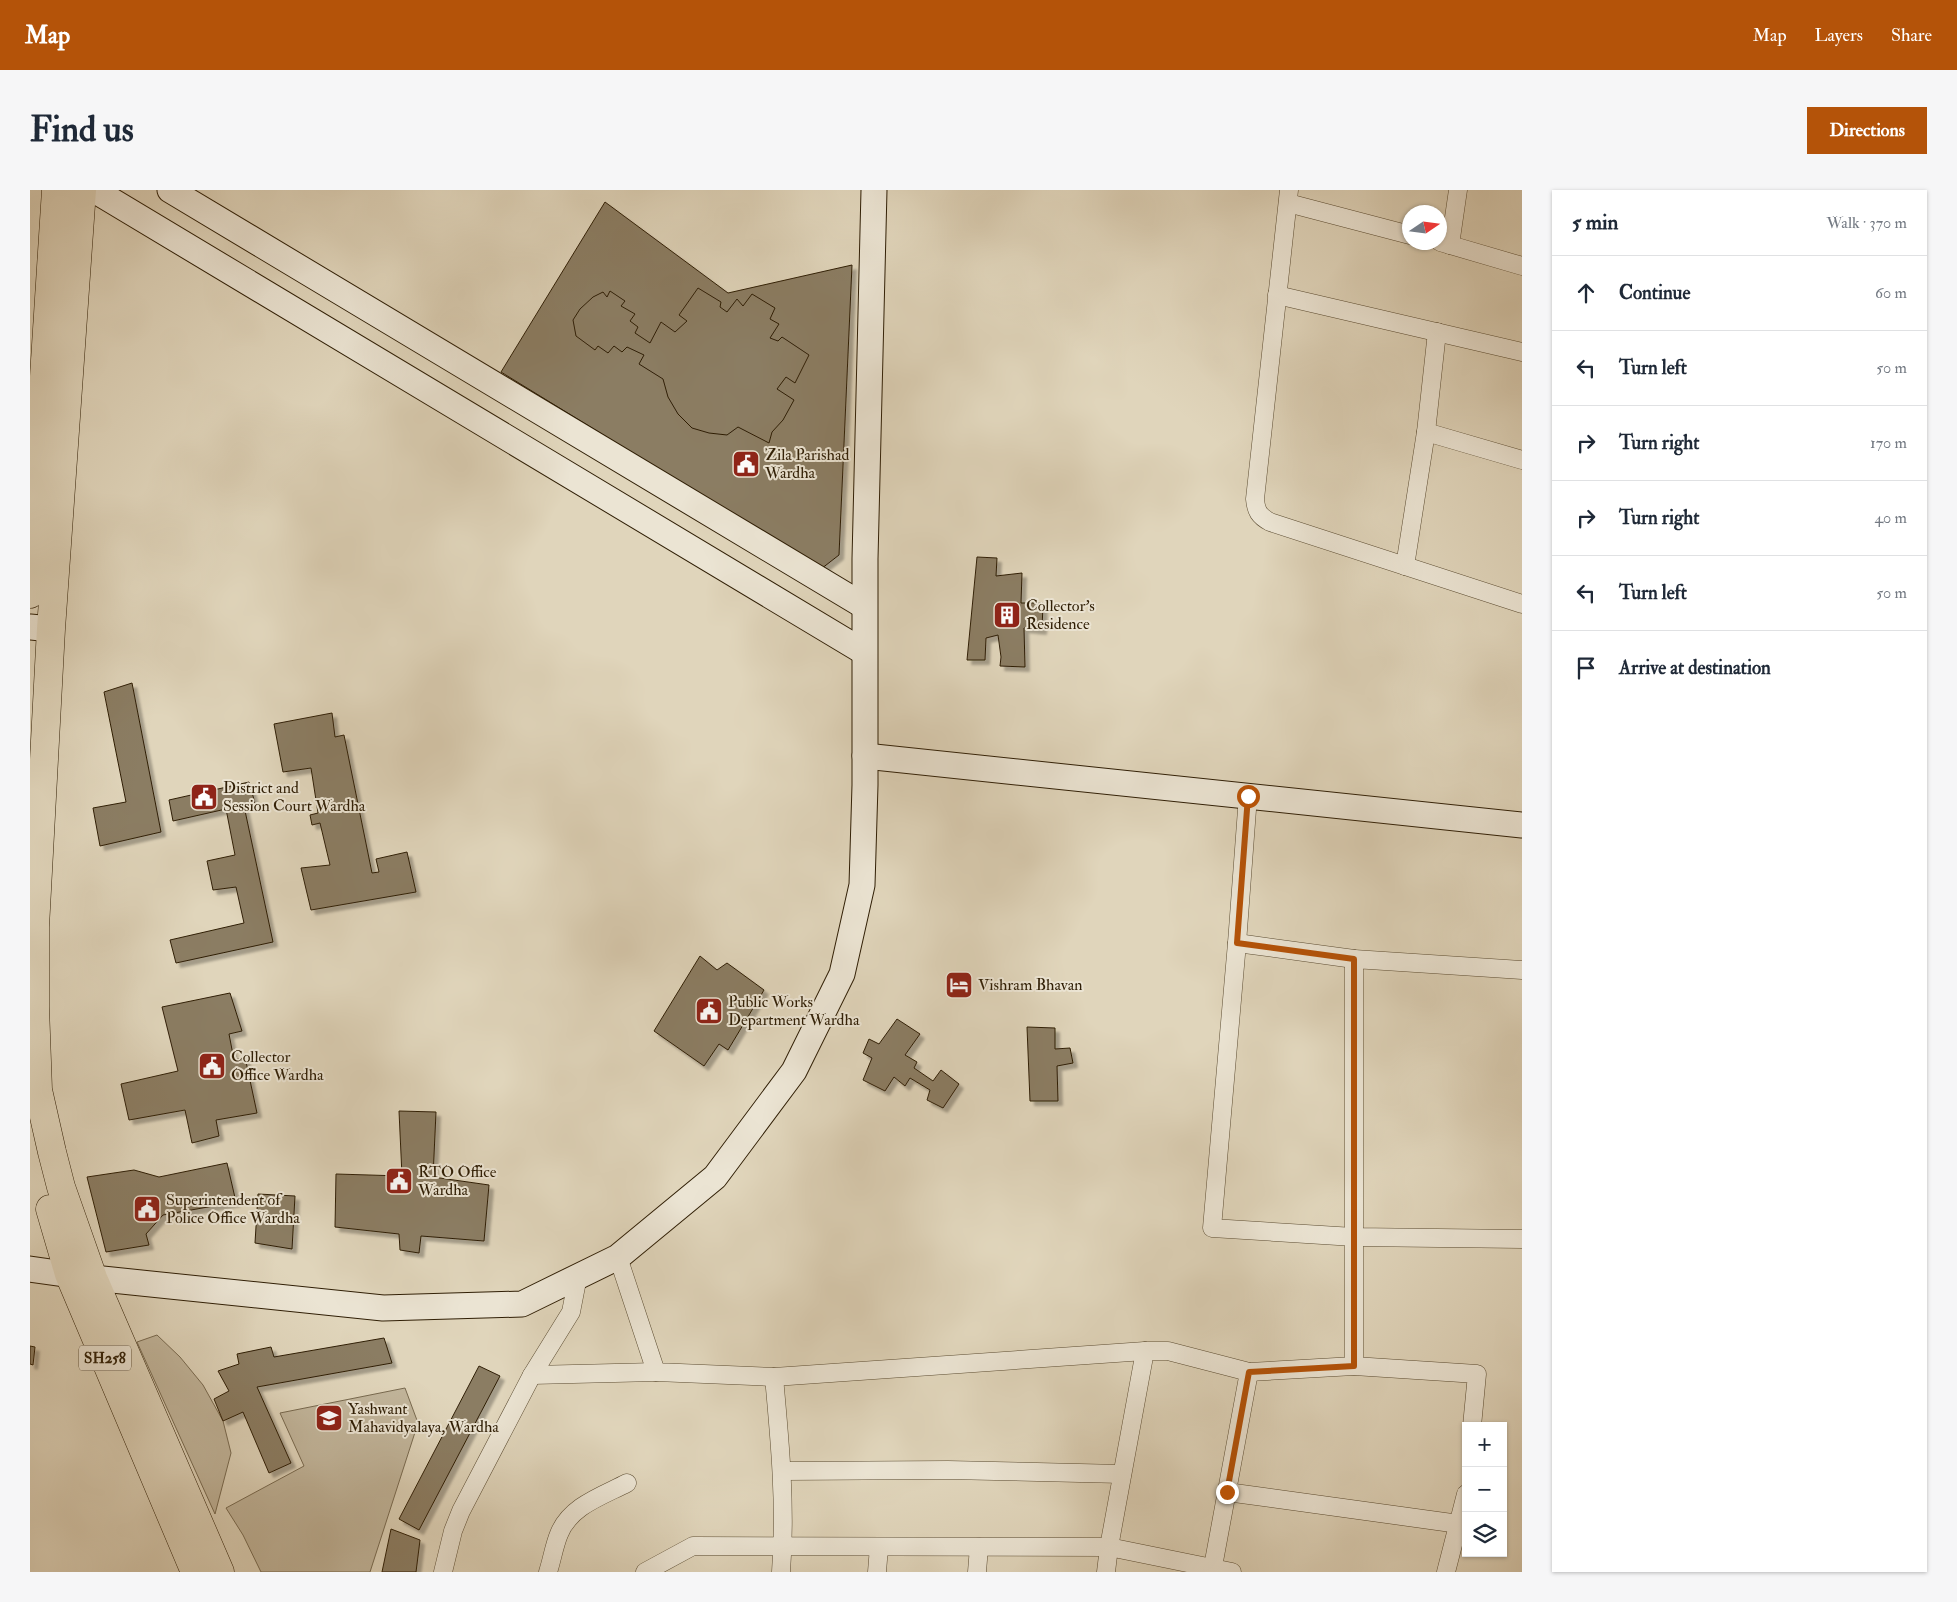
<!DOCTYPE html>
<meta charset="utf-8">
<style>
body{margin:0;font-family:"IM FELL Double Pica",serif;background:#f6f6f7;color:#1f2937}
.controls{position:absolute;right:15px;bottom:15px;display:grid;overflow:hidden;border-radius:0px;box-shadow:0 1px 4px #0004}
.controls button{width:45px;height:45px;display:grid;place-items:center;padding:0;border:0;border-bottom:1px solid #e0e1e3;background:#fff;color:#1f2937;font:25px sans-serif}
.compass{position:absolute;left:1372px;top:15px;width:45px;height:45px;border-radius:50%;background:#fff;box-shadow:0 1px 4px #0004;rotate:77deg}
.stop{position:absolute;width:15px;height:15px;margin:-11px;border:4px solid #b45309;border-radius:50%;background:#fff}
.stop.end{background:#b45309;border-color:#fff;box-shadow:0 1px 5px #0008}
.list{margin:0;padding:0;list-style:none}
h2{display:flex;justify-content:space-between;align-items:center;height:65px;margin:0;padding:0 20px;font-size:21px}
h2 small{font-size:16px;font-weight:400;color:#747a83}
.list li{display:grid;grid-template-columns:32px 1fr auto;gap:15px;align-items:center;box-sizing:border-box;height:75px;padding:0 20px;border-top:1px solid #e0e1e3}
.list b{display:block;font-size:19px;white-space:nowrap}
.list em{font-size:16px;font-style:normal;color:#747a83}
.icon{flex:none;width:28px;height:28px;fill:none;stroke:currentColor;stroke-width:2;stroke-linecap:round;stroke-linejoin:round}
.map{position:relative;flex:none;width:1492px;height:1382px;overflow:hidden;border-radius:0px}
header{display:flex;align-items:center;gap:30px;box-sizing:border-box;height:70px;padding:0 25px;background:#b45309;color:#fff}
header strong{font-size:24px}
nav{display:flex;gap:28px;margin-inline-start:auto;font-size:18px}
.intro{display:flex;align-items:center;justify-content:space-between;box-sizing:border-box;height:120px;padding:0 30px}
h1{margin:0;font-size:35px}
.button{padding:12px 22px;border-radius:0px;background:#b45309;color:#fff;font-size:18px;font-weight:700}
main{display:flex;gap:30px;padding:0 30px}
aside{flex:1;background:#fff;border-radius:0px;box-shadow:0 1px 4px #0004}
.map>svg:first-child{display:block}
.green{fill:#c2b69c;stroke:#786a50}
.building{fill:#8b7d64;stroke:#2f1e05;filter:url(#shadow)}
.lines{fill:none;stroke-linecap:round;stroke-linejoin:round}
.street-casing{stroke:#5b4c32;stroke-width:19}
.secondary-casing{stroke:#2f1e05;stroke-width:27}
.primary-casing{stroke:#2f1e05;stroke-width:29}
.street{stroke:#ebe4d3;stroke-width:18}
.secondary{stroke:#ebe4d3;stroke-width:25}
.primary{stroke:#e0d5bb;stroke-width:28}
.route{stroke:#b45309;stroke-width:6}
.labels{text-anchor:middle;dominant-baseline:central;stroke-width:4;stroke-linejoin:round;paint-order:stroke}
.shield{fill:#ebe4d3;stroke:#675943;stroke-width:1}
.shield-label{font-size:15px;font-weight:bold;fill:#2f1e05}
.poi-label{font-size:16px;fill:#2f1e05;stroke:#ebe4d3;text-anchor:start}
</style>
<header>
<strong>Map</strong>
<nav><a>Map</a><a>Layers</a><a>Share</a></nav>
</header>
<div class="intro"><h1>Find us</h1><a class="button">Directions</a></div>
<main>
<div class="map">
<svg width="1492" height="1382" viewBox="0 0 1492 1382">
<defs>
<filter id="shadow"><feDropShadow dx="4.5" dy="4.5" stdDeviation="1" flood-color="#0004"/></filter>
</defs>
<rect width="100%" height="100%" fill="#e0d5bb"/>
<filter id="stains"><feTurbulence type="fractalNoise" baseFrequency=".004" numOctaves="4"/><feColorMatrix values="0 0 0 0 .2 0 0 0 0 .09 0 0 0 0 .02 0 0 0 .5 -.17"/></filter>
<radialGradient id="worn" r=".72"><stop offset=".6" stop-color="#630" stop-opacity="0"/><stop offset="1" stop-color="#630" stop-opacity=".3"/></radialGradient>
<g class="green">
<polygon points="127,1145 150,1167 173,1195 193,1231 201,1263 185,1324 107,1152"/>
<polygon points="375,1198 388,1233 340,1382 231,1382 213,1345 196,1318 274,1276 250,1223"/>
</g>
<g class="building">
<polygon points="575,12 698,103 822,75 809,365 791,379 471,182"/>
<polygon points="668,98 691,112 690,117 697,122 707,109 713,116 722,104 745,118 740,129 749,134 740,148 748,151 752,147 779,165 765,193 756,187 747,199 764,210 753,230 742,242 739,253 708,237 697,245 679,243 662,238 648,224 638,207 633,189 609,174 614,165 597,157 592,162 584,156 578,163 568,156 565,160 546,146 543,130 550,119 563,107 573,102 577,107 580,101 595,111 591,116 605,124 600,131 608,137 605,143 620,153 631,132 645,142 657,131 649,125"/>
<polygon points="947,367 967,368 966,386 992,383 991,413 1013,413 1012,440 994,438 995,477 970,476 971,467 968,445 956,448 955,470 937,470"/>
<polygon points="102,493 131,642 70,656 63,618 96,612 74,502"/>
<polygon points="302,523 305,547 314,545 342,683 349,682 346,669 377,662 386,702 281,720 271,678 300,675 290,633 282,635 280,625 288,623 281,578 253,582 244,534"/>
<polygon points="219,592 225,613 214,616 243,752 146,773 140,750 214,733 206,697 183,700 177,671 205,665 196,619 143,631 139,610"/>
<polygon points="670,766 687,780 697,773 734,800 698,860 689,854 674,876 624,841"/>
<polygon points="200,803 212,841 199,844 204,870 215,867 227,923 186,930 189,946 162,953 155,920 99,930 91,894 148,881 132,817"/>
<polygon points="867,829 890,844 875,865 887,872 884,878 903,891 911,880 929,894 913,918 897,910 900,900 880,888 875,896 864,887 855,901 833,890 842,868 833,863 839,849 849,854"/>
<polygon points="997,837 1025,838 1025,859 1040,858 1043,873 1027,876 1028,911 1000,911"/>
<polygon points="369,921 406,922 403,987 459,995 454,1051 391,1046 389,1063 370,1060 369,1044 305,1037 306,984 372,986"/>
<polygon points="197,973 206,1012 133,1025 116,1044 119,1055 76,1062 57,987 104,980 129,987"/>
<polygon points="228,1004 265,1006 262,1059 225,1053"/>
<polygon points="354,1148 362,1173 227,1197 261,1273 239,1283 213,1222 193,1231 184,1209 199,1201 188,1181 209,1174 207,1164 241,1157 244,1167"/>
<polygon points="0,1156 5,1157 3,1175 0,1174"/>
<polygon points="449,1176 470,1186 389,1340 369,1329"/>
<polygon points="361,1339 390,1350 386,1382 352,1382"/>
</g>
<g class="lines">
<g class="street-casing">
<g id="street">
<path d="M1259,0l-34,309c1,12 4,17 15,23l252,82"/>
<polyline points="1258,13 1380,45"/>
<polyline points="1410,52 1492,76"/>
<polyline points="1420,55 1428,0"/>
<polyline points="1247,105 1492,162"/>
<polyline points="1396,242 1492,270"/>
<polyline points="1375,376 1396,242 1407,142"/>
<polyline points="1207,753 1218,606"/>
<polyline points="1324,769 1207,753 1182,1038 1324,1047 1492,1049"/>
<polyline points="588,1067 626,1182 744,1187 1115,1161 1138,1161 1219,1182 1324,1176 1447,1184 1442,1236"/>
<polyline points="1324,1176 1324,769 1492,780"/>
<polyline points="502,1185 626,1182"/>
<path d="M744,1187c6,65 12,130 7,195"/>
<polyline points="753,1281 918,1280 1092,1284"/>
<polyline points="1197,1302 1429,1334"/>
<polyline points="413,1382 423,1341 431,1321 502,1185 541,1122 548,1086"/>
<path d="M518,1382c4,-12 6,-26 11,-38 11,-28 43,-38 68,-51"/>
<polyline points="615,1382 663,1356 1079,1357 1115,1161"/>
<polyline points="847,1382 849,1357"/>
<polyline points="947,1382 949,1357"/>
<polyline points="1076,1382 1079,1357 1202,1382"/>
<polyline points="1182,1382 1219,1182"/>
<polyline points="1416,1382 1436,1304"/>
</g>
</g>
<g class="secondary-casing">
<g id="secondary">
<polyline points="64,0 834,462"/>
<polyline points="140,0 834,416"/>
<polyline points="0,437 21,439"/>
<polyline points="835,566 1492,635"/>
<polyline points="0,1079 63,1088 353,1118 492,1114 588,1067 685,987 764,881 812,784 832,695 835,595 835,369 844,0"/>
</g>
</g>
<g class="primary-casing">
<g id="primary">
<polyline points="52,0 21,439 5,737 5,817 8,900 22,962 31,997 63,1088 190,1382"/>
<polyline points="0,404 26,0"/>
<polyline points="20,1019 39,1084 165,1382"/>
</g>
</g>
<use href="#street" class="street"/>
<use href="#secondary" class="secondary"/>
<use href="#primary" class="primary"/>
</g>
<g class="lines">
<polyline class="route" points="1197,1302 1219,1182 1324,1176 1324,769 1207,753 1218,606"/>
</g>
<defs>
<g id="civic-square" transform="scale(1.4375)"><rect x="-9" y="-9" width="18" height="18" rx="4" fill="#8f2418" stroke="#ebe4d3"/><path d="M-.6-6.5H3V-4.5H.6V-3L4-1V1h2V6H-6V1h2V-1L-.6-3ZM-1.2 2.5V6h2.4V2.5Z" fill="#fff"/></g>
<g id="building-square" transform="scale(1.4375)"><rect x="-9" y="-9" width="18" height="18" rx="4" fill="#8f2418" stroke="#ebe4d3"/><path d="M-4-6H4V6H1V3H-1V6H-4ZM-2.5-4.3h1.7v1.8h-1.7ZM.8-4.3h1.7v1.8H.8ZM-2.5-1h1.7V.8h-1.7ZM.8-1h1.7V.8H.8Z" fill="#fff"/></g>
<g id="hotel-square" transform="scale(1.4375)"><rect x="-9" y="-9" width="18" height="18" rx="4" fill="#8f2418" stroke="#ebe4d3"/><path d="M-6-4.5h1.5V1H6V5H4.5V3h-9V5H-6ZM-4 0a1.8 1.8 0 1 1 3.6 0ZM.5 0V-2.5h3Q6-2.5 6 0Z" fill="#fff"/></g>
<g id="university-square" transform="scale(1.4375)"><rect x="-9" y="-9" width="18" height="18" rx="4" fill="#8f2418" stroke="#ebe4d3"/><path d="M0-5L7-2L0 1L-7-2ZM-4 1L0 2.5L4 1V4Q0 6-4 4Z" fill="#fff"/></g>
</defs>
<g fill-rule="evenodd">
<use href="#civic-square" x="716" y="274"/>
<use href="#building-square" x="977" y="425"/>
<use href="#civic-square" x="174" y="607"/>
<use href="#hotel-square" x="929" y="795"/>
<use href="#civic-square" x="679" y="821"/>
<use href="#civic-square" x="182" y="876"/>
<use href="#civic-square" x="369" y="991"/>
<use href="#civic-square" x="117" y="1019"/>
<use href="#university-square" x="299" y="1228"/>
</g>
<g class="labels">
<rect class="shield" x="49" y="1155.5" width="52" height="25" rx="4"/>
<g class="shield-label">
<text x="75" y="1168">SH258</text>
</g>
<g class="poi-label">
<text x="735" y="265">Zila Parishad<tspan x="735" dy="18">Wardha</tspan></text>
<text x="996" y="416">Collector's<tspan x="996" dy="18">Residence</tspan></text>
<text x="193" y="598">District and<tspan x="193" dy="18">Session Court Wardha</tspan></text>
<text x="948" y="795">Vishram Bhavan</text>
<text x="698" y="812">Public Works<tspan x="698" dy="18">Department Wardha</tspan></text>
<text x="201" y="867">Collector<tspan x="201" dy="18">Office Wardha</tspan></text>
<text x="388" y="982">RTO Office<tspan x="388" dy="18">Wardha</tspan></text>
<text x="136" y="1010">Superintendent of<tspan x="136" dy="18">Police Office Wardha</tspan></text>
<text x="318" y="1219">Yashwant<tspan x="318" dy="18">Mahavidyalaya, Wardha</tspan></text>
</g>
</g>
<rect width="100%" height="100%" filter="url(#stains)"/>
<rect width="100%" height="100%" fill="url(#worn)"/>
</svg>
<div class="controls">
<button>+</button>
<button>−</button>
<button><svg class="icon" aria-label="layers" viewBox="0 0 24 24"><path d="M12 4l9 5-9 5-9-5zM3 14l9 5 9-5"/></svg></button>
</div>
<svg class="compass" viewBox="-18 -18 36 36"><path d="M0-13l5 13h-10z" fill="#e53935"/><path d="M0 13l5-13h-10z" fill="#747a83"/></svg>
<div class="stop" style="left:1218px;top:606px"></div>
<div class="stop end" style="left:1197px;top:1302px"></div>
</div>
<aside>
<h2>5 min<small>Walk · 370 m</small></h2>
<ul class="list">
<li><svg class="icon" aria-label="ahead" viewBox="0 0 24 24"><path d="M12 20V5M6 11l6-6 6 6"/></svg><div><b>Continue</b></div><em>60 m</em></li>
<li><svg class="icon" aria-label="left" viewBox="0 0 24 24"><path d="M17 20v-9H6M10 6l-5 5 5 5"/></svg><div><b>Turn left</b></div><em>50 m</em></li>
<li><svg class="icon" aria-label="right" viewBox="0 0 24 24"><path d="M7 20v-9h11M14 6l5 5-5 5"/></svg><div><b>Turn right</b></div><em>170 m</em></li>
<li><svg class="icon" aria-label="right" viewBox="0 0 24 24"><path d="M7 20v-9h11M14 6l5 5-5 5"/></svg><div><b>Turn right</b></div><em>40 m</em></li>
<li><svg class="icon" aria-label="left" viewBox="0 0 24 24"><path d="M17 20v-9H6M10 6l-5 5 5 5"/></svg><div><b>Turn left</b></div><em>50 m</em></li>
<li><svg class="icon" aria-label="arrive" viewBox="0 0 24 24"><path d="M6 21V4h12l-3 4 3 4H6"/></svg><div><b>Arrive at destination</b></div></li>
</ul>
</aside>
</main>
